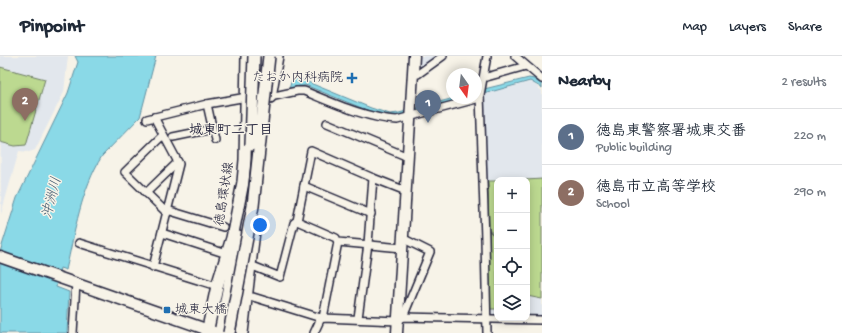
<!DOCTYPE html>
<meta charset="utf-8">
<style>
body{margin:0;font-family:"Gochi Hand","Klee One",sans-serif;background:#f6f6f7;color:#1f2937}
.controls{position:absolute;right:12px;bottom:12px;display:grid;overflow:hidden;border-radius:8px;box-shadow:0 2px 10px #0003}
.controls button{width:36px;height:36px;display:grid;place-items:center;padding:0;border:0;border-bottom:1px solid #e0e1e3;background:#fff;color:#1f2937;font:20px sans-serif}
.compass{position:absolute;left:446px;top:12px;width:36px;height:36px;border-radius:50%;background:#fff;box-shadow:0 2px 10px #0003;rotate:166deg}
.you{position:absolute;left:260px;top:169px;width:14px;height:14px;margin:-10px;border:3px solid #fff;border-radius:50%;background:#1a73e8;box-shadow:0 0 0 6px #1a73e833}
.badge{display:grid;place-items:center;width:26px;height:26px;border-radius:50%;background:#7c3aed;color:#fff;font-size:13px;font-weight:700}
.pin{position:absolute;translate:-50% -33px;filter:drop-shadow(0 1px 2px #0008)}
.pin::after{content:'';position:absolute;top:21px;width:14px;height:12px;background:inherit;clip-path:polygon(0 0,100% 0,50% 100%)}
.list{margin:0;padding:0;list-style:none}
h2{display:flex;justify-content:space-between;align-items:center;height:52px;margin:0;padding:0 16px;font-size:17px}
h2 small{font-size:13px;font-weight:400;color:#747a83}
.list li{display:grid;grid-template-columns:26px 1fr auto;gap:12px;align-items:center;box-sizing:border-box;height:56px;padding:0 16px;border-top:1px solid #e0e1e3}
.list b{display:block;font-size:15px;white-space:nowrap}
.list p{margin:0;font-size:13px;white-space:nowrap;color:#747a83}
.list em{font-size:13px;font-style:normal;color:#747a83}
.icon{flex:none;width:22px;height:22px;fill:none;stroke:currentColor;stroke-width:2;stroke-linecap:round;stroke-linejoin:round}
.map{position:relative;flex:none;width:542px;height:277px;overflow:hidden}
header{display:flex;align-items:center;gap:24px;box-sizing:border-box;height:56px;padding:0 20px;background:#fff;border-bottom:1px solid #e0e1e3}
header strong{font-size:19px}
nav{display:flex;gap:22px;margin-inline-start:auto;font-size:14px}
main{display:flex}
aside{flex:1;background:#fff}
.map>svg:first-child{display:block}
.built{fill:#e2e7ed}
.green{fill:#bcd990;stroke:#6f7e66}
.water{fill:#8ad9e7;stroke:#6090a2}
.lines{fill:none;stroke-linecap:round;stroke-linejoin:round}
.street-casing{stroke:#22223b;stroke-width:10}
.secondary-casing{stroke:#22223b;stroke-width:13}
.primary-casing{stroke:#22223b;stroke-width:14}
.street{stroke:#f7f3e8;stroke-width:7}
.secondary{stroke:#f7f3e8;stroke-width:10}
.primary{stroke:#f7f3e8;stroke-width:11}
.primary-bridge-casing{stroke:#22223b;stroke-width:14;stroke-linecap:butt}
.primary-bridge{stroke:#f7f3e8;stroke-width:11}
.poi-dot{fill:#1f6fb2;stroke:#f7f3e8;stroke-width:1.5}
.labels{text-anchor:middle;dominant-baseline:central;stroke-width:3;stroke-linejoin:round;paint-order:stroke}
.poi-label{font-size:13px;fill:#22223b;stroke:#f7f3e8;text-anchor:end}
.street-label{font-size:13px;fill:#22223b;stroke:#f7f3e8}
.neighbourhood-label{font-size:14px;font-weight:bold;fill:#22223b;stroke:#f7f3e8}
.water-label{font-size:14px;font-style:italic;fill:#41596f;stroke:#f7f3e8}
</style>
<header>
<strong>Pinpoint</strong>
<nav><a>Map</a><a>Layers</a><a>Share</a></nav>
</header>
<main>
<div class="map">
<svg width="542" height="277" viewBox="0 0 542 277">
<rect width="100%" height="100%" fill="#f7f3e8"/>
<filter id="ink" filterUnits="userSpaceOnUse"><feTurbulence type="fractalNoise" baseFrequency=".025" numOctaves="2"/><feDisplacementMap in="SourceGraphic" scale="8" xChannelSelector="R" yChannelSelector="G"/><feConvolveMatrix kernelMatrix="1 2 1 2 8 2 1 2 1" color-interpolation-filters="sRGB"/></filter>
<g filter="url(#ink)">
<g class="built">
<polygon points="0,0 68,0 64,36 35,94 29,96 19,95 1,158"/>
<polygon points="420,0 439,0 419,14"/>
<polygon points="529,26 533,27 542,35 542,260 527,260 527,124 497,124 497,260 490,260 484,38"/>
</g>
<g class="green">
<polygon points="0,11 45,23 26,89 15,90 0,86"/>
<polygon points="542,123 542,243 527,240 527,124 526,124"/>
<polygon points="488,125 497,125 497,179 495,179 489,174"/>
<polygon points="489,175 494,180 497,180 497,253 490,253"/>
</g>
<g class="water">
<path d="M75,0h81l-16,61 -38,39c-21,34 -27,75 -36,114l-6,-2 -4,19 13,5 -2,41h-67v-81l17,-54 51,-105 10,-31z"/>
<polygon points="293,20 371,52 390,58 399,57 454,42 467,42 397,61 382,59 369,55 305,29 303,30 299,30 289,33"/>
<polygon points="529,22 534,23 542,29 542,32 530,25 476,40 476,35"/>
</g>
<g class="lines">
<g class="street-casing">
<g id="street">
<polyline points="515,0 542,23"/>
<polyline points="412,19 418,18 443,0"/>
<polyline points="483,22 526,10"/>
<polyline points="207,48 215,84"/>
<path d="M147,63l60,-15 40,-7h23l27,-6h7c27,11 64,28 93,29l83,-22"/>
<polyline points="327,67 408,101"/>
<polyline points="163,79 125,116 167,157"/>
<polyline points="173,81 212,73"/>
<polyline points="304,130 371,158"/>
<polyline points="146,137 178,106"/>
<polyline points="167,154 223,171"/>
<polyline points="162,177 227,198"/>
<polyline points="79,187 217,230"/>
<polyline points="402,192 338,186 336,182 297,165 311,95 373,122 406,135"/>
<polyline points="153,211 179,108 154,61"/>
<polyline points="250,211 255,211 280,221 294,167 297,165"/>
<polyline points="253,241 321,262"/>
<polyline points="403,261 430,196 404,183"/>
<polyline points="323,262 338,186"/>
<polyline points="358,262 368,188 373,122"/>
<polyline points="73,277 76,227"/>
<polyline points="314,277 321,262 323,262 398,265 403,261 542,264"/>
<polyline points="487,277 485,183 480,39 487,0"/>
</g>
</g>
<g class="secondary-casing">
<g id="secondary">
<polyline points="0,201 217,277"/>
<polyline points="397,277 414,0"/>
</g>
</g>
<g class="primary-casing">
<g id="primary">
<polyline points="270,41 277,0"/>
<polyline points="207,277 217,230 232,182 243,126 245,104 247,0"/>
<polyline points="220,277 238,181"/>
<polyline points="242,277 255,167"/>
</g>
</g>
<use href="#street" class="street"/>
<use href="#secondary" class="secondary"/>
<use href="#primary" class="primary"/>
<g class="primary-bridge-casing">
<g id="primary-bridge">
<polyline points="251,89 254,0"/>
<polyline points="229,277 253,150 269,0"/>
</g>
</g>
<use href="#primary-bridge" class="primary-bridge"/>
</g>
</g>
<g class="poi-dot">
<path d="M350 16h4v4h4v4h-4v4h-4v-4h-4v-4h4z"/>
<rect x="163" y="250" width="8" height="8" rx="2"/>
</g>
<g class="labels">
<g class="poi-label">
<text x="343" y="22">たおか内科病院</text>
<text x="175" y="254" text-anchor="start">城東大橋</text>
</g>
<g class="street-label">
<text transform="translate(225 138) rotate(-81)">徳島環状線</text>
</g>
<g class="neighbourhood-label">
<text x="231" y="75">城東町二丁目</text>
</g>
<g class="water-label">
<text transform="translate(53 142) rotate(-76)">沖洲川</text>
</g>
</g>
</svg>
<div class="controls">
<button>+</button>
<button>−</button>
<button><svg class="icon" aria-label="locate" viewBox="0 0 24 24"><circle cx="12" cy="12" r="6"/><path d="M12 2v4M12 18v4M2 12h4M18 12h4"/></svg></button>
<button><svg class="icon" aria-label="layers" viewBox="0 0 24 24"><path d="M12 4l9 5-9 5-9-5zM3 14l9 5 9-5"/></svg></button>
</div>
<svg class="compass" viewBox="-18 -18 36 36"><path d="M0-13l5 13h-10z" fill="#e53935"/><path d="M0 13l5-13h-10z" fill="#747a83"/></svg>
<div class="you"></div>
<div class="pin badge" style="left:428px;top:67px;background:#5c6f8a">1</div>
<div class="pin badge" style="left:25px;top:65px;background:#8d6e63">2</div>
</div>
<aside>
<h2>Nearby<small>2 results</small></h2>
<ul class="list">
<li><span class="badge" style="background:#5c6f8a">1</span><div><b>徳島東警察署城東交番</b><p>Public building</p></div><em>220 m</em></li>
<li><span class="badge" style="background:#8d6e63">2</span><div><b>徳島市立高等学校</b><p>School</p></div><em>290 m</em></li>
</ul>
</aside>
</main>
